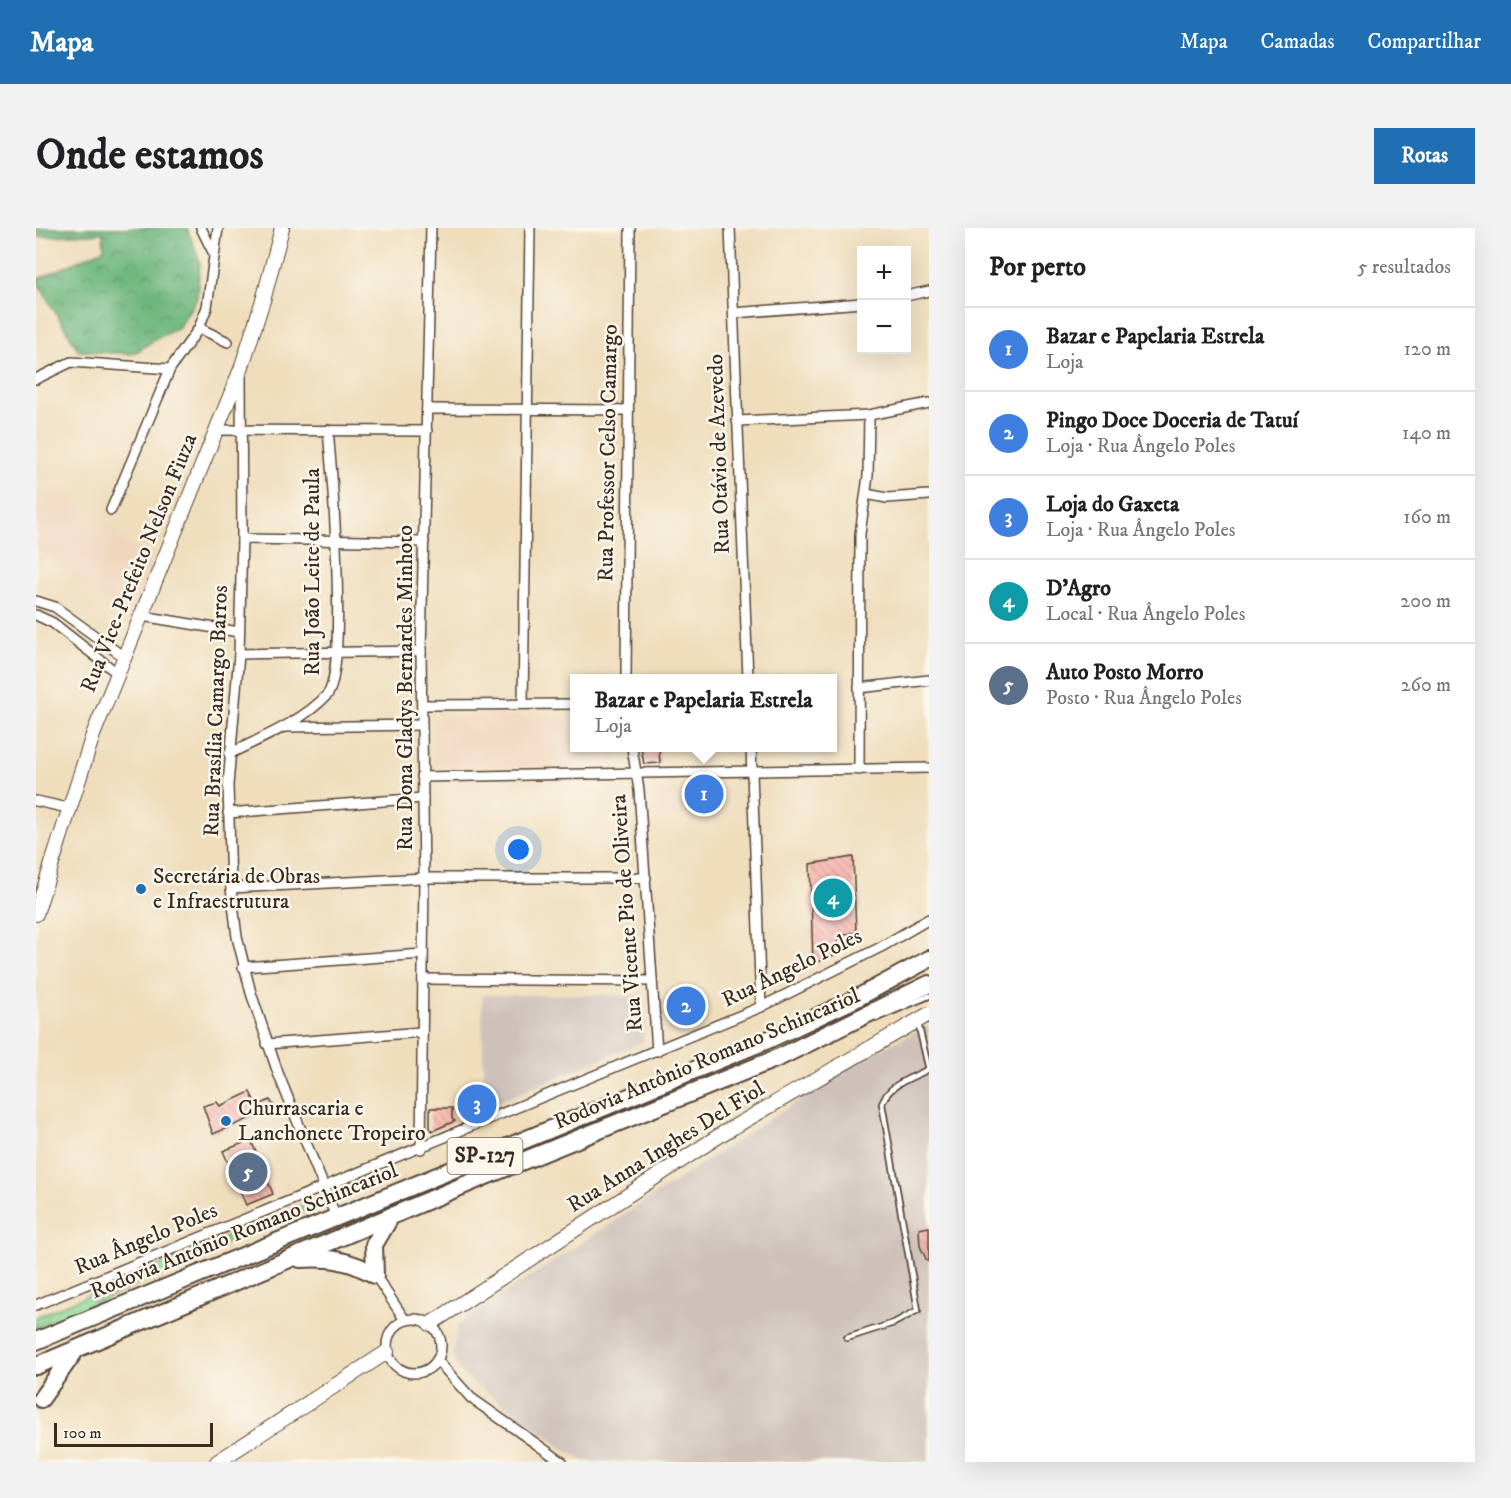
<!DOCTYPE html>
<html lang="pt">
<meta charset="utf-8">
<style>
body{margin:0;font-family:"IM FELL DW Pica",serif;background:#f2f2f2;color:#202124}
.controls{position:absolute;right:18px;top:18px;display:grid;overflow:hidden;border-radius:0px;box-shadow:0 6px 24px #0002}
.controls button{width:54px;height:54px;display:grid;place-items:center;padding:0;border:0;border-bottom:2px solid #e0e0e0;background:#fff;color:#202124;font:30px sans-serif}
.scale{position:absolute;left:18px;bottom:15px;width:159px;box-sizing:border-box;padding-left:6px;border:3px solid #3b2a1e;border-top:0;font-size:16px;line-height:21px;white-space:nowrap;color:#3b2a1e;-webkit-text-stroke:4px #fbf7ec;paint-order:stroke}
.you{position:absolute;left:483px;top:622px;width:21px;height:21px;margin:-15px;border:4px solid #fff;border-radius:50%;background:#1a73e8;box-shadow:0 0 0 9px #1a73e833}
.badge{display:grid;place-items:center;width:39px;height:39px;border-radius:50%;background:#1f6fb2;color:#fff;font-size:20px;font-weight:700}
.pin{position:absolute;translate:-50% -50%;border:3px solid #fff;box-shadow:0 2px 6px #0006}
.popup{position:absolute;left:534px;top:446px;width:267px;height:78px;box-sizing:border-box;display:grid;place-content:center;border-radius:0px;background:#fff;filter:drop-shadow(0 2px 4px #0005);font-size:20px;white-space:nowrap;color:#757577}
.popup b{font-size:22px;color:#202124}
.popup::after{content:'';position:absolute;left:50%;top:100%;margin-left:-12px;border:12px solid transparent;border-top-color:#fff}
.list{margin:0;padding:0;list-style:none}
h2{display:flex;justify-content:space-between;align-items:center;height:78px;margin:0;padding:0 24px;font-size:26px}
h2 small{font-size:20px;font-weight:400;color:#757577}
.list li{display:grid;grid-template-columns:39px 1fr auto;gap:18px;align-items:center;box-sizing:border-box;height:84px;padding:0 24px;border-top:2px solid #e0e0e0}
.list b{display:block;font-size:22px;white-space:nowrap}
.list p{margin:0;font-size:20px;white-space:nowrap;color:#757577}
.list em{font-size:20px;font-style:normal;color:#757577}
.map{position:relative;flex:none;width:893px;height:1234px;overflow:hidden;border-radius:0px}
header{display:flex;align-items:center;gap:36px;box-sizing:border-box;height:84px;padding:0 30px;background:#1f6fb2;color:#fff}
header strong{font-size:28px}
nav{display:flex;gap:33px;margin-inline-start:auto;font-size:21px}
.intro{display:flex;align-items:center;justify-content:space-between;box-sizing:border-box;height:144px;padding:0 36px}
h1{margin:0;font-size:42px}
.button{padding:15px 27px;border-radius:0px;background:#1f6fb2;color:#fff;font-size:21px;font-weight:700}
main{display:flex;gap:36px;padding:0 36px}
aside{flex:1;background:#fff;border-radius:0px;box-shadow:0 6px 24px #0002}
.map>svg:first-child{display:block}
.built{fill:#f1d5bd}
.industrial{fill:#cec1ba}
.grass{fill:url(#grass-tufts);stroke:#618058;stroke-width:1.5}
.forest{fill:url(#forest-crowns);stroke:#54704e;stroke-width:1.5}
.building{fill:url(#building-back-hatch)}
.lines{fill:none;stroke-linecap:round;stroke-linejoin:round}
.lane-casing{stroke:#564536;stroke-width:8}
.street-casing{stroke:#564536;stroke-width:12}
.secondary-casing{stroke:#564536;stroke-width:16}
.highway-casing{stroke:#564536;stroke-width:20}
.lane{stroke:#fff;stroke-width:4.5}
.street{stroke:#fff;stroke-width:9}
.secondary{stroke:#fff;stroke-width:14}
.highway{stroke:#fff;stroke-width:16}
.poi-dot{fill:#1f6fb2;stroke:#fbf7ec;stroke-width:2}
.labels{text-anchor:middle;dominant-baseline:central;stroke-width:5;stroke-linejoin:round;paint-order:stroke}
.shield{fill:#fbf7ec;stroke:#75685c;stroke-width:1.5}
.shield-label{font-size:21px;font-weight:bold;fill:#3b2a1e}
.street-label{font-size:22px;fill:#3b2a1e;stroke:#fbf7ec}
.poi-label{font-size:22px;fill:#3b2a1e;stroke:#fbf7ec;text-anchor:start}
</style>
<header>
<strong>Mapa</strong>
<nav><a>Mapa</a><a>Camadas</a><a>Compartilhar</a></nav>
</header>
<div class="intro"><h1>Onde estamos</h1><a class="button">Rotas</a></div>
<main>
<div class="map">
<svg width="893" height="1234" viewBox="0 0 893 1234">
<defs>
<pattern id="grass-tufts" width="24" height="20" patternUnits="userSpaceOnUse" patternTransform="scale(1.5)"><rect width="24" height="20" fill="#87d593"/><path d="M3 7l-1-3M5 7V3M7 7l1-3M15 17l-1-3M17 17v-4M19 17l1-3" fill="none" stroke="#75b77e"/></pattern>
<pattern id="forest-crowns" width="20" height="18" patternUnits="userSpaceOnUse" patternTransform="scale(1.5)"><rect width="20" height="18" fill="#6db67d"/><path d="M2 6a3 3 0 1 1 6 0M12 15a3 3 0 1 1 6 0" fill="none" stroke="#5b9466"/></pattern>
<pattern id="building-back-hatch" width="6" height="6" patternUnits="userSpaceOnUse" patternTransform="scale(1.5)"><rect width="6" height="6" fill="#f7aea8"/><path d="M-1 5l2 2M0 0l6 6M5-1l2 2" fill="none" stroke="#c98e88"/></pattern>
</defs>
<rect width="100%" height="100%" fill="#fbf7ec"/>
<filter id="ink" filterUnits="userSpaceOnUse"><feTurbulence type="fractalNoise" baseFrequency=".0167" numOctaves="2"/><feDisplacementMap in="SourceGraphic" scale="12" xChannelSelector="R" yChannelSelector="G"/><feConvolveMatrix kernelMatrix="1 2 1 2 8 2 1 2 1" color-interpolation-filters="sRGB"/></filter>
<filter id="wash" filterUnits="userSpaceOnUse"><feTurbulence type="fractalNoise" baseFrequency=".008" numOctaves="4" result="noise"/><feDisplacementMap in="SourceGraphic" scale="24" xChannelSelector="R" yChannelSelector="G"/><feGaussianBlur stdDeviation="1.35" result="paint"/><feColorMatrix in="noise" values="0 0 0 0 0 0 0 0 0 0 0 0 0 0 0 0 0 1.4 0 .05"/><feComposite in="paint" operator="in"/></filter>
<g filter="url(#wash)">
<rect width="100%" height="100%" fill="#efddbb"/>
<g class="built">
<polygon points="22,257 117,338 94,393 0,320 0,285"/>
<polygon points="539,487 539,520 584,520 583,528 577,537 403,538 397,534 397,507 401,492 407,489"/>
<polygon points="626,563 659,565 660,586 617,586 616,572"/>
</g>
<g class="industrial">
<polygon points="446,767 606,767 608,813 448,880"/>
<polygon points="893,797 893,1234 551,1234 532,1224 426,1146 416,1128 422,1096 825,831"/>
</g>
<polygon class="grass" points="263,978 269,979 265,986 167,1025 131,1045 0,1100 0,1089"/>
<polygon class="forest" points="0,0 151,0 164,34 161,70 142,100 120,111 97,126 43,123 0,52 68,21 67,5 0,9"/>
<g id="blocks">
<g class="building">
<polygon points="605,520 623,520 624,535 608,536"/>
<polygon points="817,629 820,704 802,708 803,725 777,736 774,636"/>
<polygon points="667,768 668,787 633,787 632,769"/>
<polygon points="214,864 221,878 234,872 239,880 177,906 167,878 181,874 184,878"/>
<rect x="435" y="872" width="11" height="8"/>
<polygon points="394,880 416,880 416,891 419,893 396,903 394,900"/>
<polygon points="215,912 237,966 210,977 187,923"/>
<polygon points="893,999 893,1033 891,1033 884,1018 883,1001"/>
</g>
</g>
</g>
<g filter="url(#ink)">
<use href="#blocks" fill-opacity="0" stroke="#564536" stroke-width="1.5"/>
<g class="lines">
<g class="lane-casing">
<g id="lane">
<polyline points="841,790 893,768"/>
<polyline points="882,795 893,842"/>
<path d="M811,1110l47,-15 24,-13 -36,-206c6,-20 30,-26 47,-35"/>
</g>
</g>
<g class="street-casing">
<g id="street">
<polyline points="165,0 178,26"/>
<polyline points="694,0 712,450"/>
<polyline points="870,68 893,63"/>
<polyline points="698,85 826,75"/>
<polyline points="163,100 192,114"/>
<polyline points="205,146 206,311 203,426 192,557 195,660 201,709 215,765 242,845 300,989"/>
<polyline points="0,151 35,134 134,141"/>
<polyline points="391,181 592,182"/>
<polyline points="701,193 833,187 893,175"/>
<polyline points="179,202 391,203"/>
<polyline points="830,266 851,270 893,267"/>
<polyline points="75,282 134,141 163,100 171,79 182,0"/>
<polyline points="206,311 388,314"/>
<polyline points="0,373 19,379 88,429"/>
<polyline points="0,387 17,395 81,445"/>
<polyline points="106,388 203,404"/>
<polyline points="203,426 385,423"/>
<polyline points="590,450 594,0"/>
<polyline points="823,460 893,452"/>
<polyline points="487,476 494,0"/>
<polyline points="386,477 539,476"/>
<polyline points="248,499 386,497"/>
<polyline points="596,520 603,562 621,823"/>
<polyline points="715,520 725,779"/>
<path d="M193,526c32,-16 73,-32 98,-59 21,-24 5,-224 1,-265"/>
<polyline points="823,542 824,306 832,248 833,187"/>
<polyline points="386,549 893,540"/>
<polyline points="0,573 32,580"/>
<polyline points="192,585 387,570"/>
<polyline points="195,660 388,650 610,650"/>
<polyline points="207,739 387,726"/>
<polyline points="387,751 616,753"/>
<polyline points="231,816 386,804"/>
<polyline points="385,921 388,650 385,423 395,0"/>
<polyline points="339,1047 369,1092"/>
<polyline points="0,1077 725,779 845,719 893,691"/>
<circle cx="378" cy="1118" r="27"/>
<polyline points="401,1132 435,1170 526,1234"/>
</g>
</g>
<g class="secondary-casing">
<g id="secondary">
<polyline points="0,686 57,507 205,141 228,69 246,0"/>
<polyline points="394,1096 689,904 893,786"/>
<polyline points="181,1234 351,1124"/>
</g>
</g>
<g class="highway-casing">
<g id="highway">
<path d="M264,1031c29,-2 50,1 75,16"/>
<polyline points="339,1047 338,1017 355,988"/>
<polyline points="0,1113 734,811 819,771 893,731"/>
<polyline points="0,1138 450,948 744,829 893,756"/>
<polyline points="5,1171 39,1123"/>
</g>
</g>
<use href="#lane" class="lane"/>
<use href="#street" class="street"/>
<use href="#secondary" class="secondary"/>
<use href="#highway" class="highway"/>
</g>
</g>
<g class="poi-dot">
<circle cx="105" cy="661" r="6"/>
<circle cx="190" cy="893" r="6"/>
</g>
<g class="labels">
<rect class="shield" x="411.5" y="910" width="75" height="36" rx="4.5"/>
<g class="shield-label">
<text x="449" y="928">SP-127</text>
</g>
<g class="street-label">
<text transform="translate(572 225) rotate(-89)">Rua Professor Celso Camargo</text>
<text transform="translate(683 226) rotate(-92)">Rua Otávio de Azevedo</text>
<text transform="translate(103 335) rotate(-68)">Rua Vice-Prefeito Nelson Fiuza</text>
<text transform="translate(276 344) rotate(-90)">Rua João Leite de Paula</text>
<text transform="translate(369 460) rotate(-90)">Rua Dona Gladys Bernardes Minhoto</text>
<text transform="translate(180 483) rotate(-88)">Rua Brasília Camargo Barros</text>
<text transform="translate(591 685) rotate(-94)">Rua Vicente Pio de Oliveira</text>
<text transform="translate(756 740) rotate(-26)">Rua Ângelo Poles</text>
<text transform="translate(671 831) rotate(-23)">Rodovia Antônio Romano Schincariol</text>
<text transform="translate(630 919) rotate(-32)">Rua Anna Inghes Del Fiol</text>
<text transform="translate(208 1003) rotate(-22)">Rodovia Antônio Romano Schincariol</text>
<text transform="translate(110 1011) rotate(-23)">Rua Ângelo Poles</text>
</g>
<g class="poi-label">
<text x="117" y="648">Secretária de Obras<tspan x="117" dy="25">e Infraestrutura</tspan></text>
<text x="202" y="880">Churrascaria e<tspan x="202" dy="25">Lanchonete Tropeiro</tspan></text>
</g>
</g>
</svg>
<div class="controls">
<button>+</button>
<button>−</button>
</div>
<div class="scale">100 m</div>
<div class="you"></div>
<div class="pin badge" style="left:668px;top:566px;background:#3f7fe0">1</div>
<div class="popup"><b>Bazar e Papelaria Estrela</b>Loja</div>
<div class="pin badge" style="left:650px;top:778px;background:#3f7fe0">2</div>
<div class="pin badge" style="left:441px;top:876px;background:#3f7fe0">3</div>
<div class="pin badge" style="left:797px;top:670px;background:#0f9aa8">4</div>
<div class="pin badge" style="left:212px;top:944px;background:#5c6f8a">5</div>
</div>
<aside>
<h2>Por perto<small>5 resultados</small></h2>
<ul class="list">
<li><span class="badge" style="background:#3f7fe0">1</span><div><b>Bazar e Papelaria Estrela</b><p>Loja</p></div><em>120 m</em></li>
<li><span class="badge" style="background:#3f7fe0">2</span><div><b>Pingo Doce Doceria de Tatuí</b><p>Loja · Rua Ângelo Poles</p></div><em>140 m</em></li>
<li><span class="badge" style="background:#3f7fe0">3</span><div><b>Loja do Gaxeta</b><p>Loja · Rua Ângelo Poles</p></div><em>160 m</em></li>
<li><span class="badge" style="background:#0f9aa8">4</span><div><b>D'Agro</b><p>Local · Rua Ângelo Poles</p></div><em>200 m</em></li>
<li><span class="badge" style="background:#5c6f8a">5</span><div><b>Auto Posto Morro</b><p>Posto · Rua Ângelo Poles</p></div><em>260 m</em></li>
</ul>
</aside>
</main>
